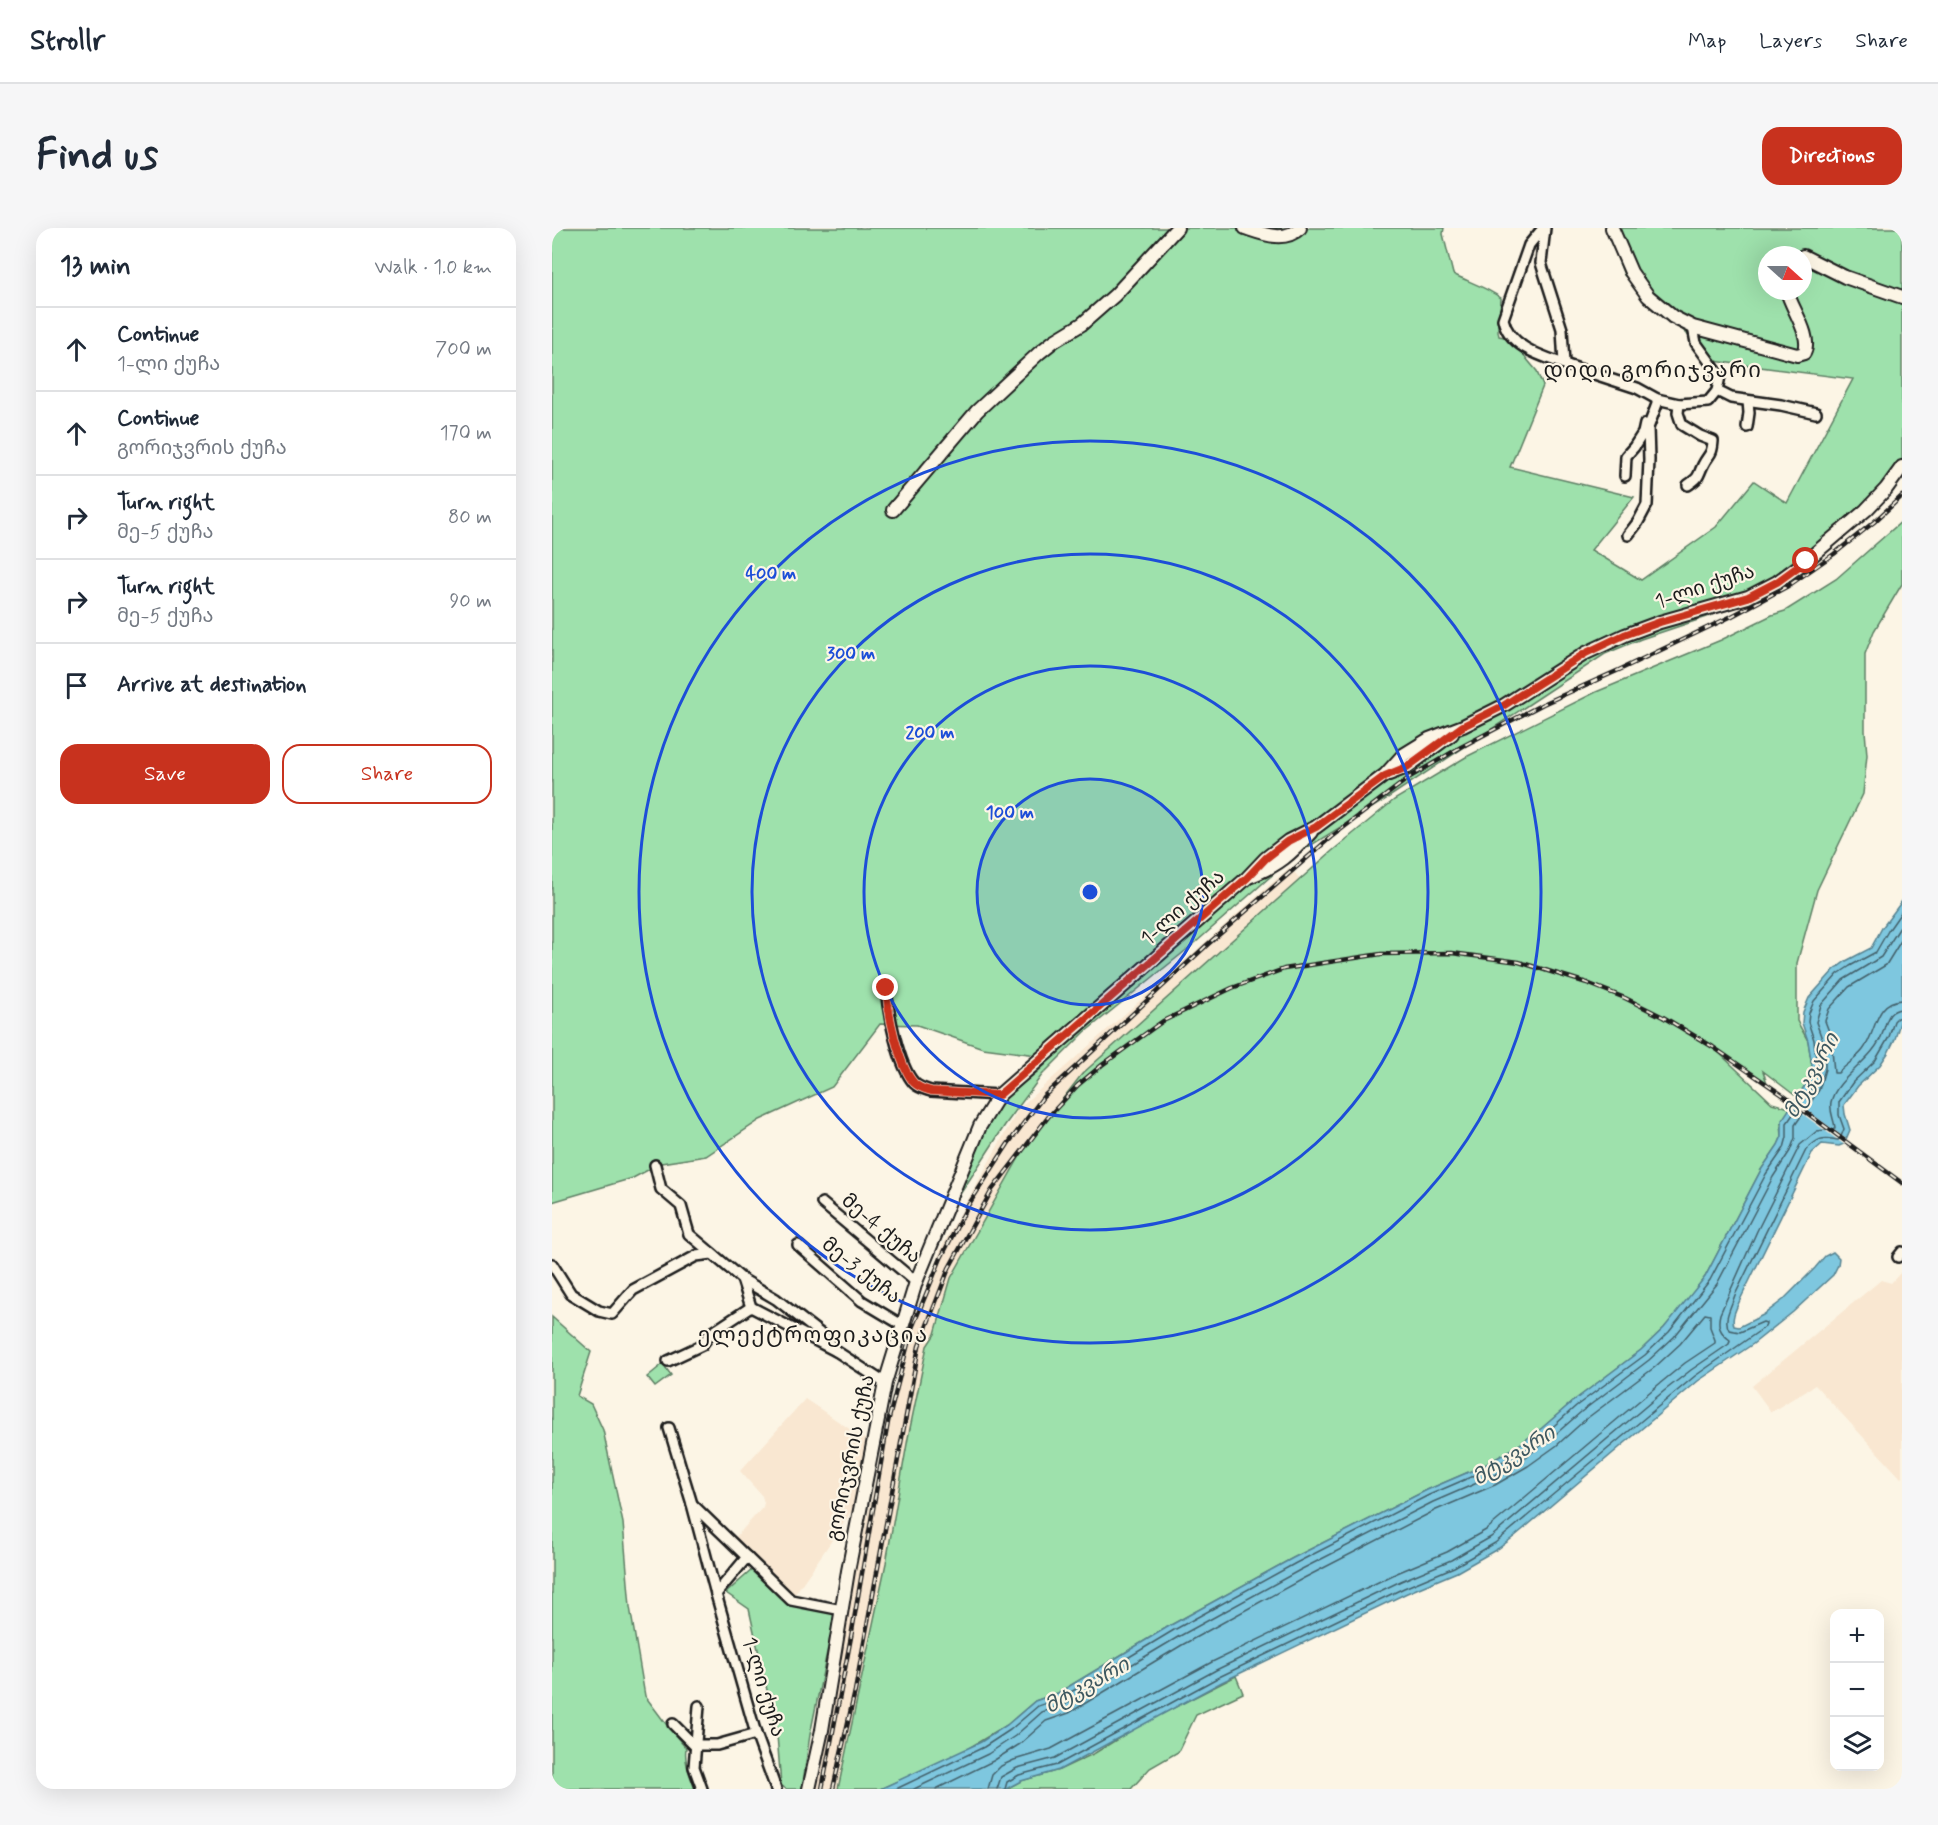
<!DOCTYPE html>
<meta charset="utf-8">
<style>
body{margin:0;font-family:Mynerve,"Noto Sans Georgian",sans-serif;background:#f6f6f7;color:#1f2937}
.controls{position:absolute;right:18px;bottom:18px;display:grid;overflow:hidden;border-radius:12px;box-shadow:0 6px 24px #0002}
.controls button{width:54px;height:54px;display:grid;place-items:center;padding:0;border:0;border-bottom:2px solid #e0e1e3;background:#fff;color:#1f2937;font:30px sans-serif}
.compass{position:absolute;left:1206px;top:18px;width:54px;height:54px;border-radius:50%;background:#fff;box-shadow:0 6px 24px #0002;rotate:111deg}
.stop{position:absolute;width:18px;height:18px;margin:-14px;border:4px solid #c8321e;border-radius:50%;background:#fff}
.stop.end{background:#c8321e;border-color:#fff;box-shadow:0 2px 6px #0008}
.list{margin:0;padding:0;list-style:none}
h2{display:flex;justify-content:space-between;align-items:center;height:78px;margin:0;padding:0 24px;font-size:26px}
h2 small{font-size:20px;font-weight:400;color:#747a83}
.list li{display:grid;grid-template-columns:39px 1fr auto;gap:18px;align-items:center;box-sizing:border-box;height:84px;padding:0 24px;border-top:2px solid #e0e1e3}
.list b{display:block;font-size:22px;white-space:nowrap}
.list p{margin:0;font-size:20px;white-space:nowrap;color:#747a83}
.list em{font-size:20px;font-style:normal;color:#747a83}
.actions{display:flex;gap:12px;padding:18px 24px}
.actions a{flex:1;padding:14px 0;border:2px solid #c8321e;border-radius:18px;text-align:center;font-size:21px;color:#c8321e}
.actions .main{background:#c8321e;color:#fff}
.icon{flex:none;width:33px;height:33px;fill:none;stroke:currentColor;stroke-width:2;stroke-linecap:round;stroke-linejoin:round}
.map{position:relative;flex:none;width:1350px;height:1561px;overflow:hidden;border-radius:18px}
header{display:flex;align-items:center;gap:36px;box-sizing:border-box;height:84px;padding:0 30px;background:#fff;border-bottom:2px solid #e0e1e3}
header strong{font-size:28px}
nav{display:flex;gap:33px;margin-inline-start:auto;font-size:21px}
.intro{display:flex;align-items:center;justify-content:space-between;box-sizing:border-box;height:144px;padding:0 36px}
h1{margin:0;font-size:42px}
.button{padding:15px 27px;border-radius:18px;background:#c8321e;color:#fff;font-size:21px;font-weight:700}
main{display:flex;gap:36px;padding:0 36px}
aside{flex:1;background:#fff;border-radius:18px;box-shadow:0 6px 24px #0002}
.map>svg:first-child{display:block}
.built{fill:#f9e7d1}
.green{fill:#9ee1ac;stroke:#5d7e64;stroke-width:1.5;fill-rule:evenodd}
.water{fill:#7ec7df;stroke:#578391;stroke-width:1.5}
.pier{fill:#fcf5e5}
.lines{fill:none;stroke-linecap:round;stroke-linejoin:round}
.shore{stroke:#43606a;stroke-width:1.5}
.street-casing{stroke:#1c1c1c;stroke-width:14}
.secondary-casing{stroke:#1c1c1c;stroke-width:16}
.street{stroke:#fcf5e5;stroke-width:9}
.secondary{stroke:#fcf5e5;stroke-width:12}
.rail-casing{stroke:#1c1c1c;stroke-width:4.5}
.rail{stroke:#fcf5e5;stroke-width:2;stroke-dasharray:7;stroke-linecap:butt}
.route{stroke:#c8321e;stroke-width:8}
.ring{fill:none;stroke:#1d4ed8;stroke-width:3}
.labels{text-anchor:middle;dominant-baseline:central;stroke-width:4.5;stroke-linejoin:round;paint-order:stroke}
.street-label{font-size:20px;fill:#1c1c1c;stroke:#fcf5e5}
.water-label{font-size:21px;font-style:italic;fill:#3e5860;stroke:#fcf5e5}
.quarter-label{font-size:22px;letter-spacing:1.5px;fill:#1c1c1c;stroke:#fcf5e5}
.centre{fill:#1d4ed8;stroke:#fcf5e5;stroke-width:3}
.ring-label{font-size:18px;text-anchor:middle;font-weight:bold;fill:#1d4ed8;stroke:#fcf5e5;stroke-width:4.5;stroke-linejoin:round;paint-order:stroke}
</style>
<header>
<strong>Strollr</strong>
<nav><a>Map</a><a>Layers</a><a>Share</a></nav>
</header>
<div class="intro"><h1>Find us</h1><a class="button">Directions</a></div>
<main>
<aside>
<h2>13 min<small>Walk · 1.0 km</small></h2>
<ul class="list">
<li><svg class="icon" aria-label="ahead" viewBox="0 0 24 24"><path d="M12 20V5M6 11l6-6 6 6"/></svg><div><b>Continue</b><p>1-ლი ქუჩა</p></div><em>700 m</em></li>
<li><svg class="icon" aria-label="ahead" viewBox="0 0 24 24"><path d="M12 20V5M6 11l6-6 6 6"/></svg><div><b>Continue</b><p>გორიჯვრის ქუჩა</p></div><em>170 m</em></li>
<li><svg class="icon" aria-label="right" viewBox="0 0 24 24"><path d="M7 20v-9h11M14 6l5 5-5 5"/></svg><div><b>Turn right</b><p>მე-5 ქუჩა</p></div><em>80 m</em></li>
<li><svg class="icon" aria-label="right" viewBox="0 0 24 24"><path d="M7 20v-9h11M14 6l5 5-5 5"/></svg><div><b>Turn right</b><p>მე-5 ქუჩა</p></div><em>90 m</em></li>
<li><svg class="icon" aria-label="arrive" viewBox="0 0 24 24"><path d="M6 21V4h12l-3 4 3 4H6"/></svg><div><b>Arrive at destination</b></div></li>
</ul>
<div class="actions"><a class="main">Save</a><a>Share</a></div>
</aside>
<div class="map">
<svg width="1350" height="1561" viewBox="0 0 1350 1561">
<rect width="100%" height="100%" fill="#fcf5e5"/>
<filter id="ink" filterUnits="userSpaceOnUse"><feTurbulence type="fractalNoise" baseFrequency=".0167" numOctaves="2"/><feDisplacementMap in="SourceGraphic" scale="12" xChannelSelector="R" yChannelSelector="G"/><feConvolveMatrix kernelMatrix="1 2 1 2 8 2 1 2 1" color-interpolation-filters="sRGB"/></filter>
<g filter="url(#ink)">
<g class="built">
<polygon points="738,639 748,651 628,758 367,1179 286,1561 253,1561 349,1142 389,1020 467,880"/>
<polygon points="1350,1043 1350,1249 1349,1250 1263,1157 1219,1184 1200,1158 1329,1052 1339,1055"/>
<polygon points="253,1171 314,1212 302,1280 241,1369 182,1311 211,1279 212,1275 210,1268 188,1243"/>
</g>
<g class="green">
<path d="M0,0h892l-1,6 10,40c16,8 33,13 48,24 0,14 -6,26 -2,38l10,2 27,32 7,16 -33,81 124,30 -43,53 50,30 75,-53 38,-46 33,22 66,-124 -147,-19 -19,-26 -63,-59 -18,-47h296v251l-62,61 -62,45 -71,32 -66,22 -36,15 -219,145 -91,56 -100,88 -110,89 -43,43 -37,50 -50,77c14,-34 25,-76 51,-104 11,-12 27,-21 39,-33l-8,-10 -54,-7 -66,-23 -37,-1 -48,63 -72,33 -54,36 -45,7 -28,15 -81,24zM1215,27h36v36h-36z"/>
<polygon points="1350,293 1350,356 1322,403 1313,426 1313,503 1315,527 1311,566 1265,662 1245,735 1245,793 1256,813 1260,838 1254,856 1245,869 1211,843 1215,855 1164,822 1220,875 1238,880 1229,896 1230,908 1226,917 1209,942 1153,1049 1131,1078 1112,1100 1089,1122 1020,1174 990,1200 964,1219 933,1237 875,1262 741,1330 619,1397 506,1465 483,1473 455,1497 407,1526 328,1561 286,1561 334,1335 356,1210 375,1118 383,1106 399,1050 472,921 530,846 780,623 842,572 914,529 1044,464 1169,412 1220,387 1233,383 1284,351"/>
<path d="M0,1089l39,35 -14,44 14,8 12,26 20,93 7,84 15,89 24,32 17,20c-2,15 4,27 9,41h-143z"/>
<polygon points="111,1136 119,1147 103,1159 95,1149"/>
<polygon points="201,1341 237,1377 283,1385 258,1507 250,1561 234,1561 229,1557 225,1507 197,1381 174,1365"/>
<polygon points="684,1448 691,1465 644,1487 626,1524 598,1540 579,1561 454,1561 469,1553 507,1542 543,1525 588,1497"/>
</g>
<path class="water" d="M1350,673v115l-7,23 -7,14 -8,12 -22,21 -14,19 1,9 5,16 -6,14 -5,2 -17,-2 -10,9 -71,145c-4,9 -10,19 -7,28l5,1 24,-12 20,-15 32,-32 10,-12 8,-4 6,6 -1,7 -5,10 -40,37 -40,32 -55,37 -183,155 -16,12 -42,24 -50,21 -185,89 -163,88 -38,11 -15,8h-126l101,-47 26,-17 28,-24 23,-8 113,-68 122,-67 134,-68 58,-25 31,-18 26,-19 30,-26 69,-52 23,-22 41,-51 56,-107 17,-25 4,-9v-16l24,-36 6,-18 -4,-25 -6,-18 1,-11 6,-14 25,-28 12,-9 25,-13 11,-20z"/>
<polygon class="pier" points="1240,871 1297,913 1294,918 1237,876"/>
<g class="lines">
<g class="shore">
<path d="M1350,711l-16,26 -37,22 -20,22 -4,12 6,16 3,36h4c8,-8 18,-14 25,-23 14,-18 11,-49 39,-50"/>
<polyline points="344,1561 432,1519 458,1502 486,1478 509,1470 622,1402 744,1335 877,1267 935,1242 967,1225 994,1205 1024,1178 1093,1127 1117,1104 1158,1052 1214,946 1232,920 1235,909 1235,895 1260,859 1265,839 1262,812 1256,794 1257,785 1262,773 1286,746 1298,738 1324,724 1336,703 1350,683"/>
<polyline points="362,1561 436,1526 463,1508 490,1484 512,1477 626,1409 748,1342 881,1274 939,1249 971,1231 998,1211 1029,1184 1097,1132 1122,1109 1165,1056 1221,949 1238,923 1243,910 1243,897 1267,862 1273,841 1273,828 1270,811 1264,794 1269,777 1291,752 1329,729 1350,696"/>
<polyline points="384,1561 441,1533 468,1516 494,1493 517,1485 630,1417 752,1350 884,1282 943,1257 976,1238 1004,1218 1034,1191 1103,1139 1128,1116 1153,1086 1158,1087 1158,1099 1163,1112 1163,1115 1133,1135 1106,1157 934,1302 895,1324 845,1345 660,1434 499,1521 462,1532 449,1538 440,1547 436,1561"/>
<path d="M445,1561l4,-12 16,-9 38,-10 161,-88 185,-89 50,-21 40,-23 173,-146 27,-21 38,-26 1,-4c-10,-7 -13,-14 -10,-26l37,-83 43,-86 17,-14 18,-2c0,-8 -6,-17 -4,-27 6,-26 43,-41 52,-70 4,-12 5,-22 19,-23"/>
<path d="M453,1561l2,-7 12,-7 38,-10 162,-88 185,-89 50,-21 41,-24 200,-167 70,-49 1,-4 -3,-1 -23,10 -11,-2c-6,-11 2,-23 6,-35l71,-145c11,-11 16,-14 32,-10l2,-1 4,-10 -5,-14v-13l14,-20 22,-21 14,-24 5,-16 3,-3 5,-1"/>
</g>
<g class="street-casing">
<g id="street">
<path d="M991,0l-14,17 -26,74c6,28 38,37 61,45"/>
<path d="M993,0l-4,35 21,66 2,35 73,24 20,11 22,5 -1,9 4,12 18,11 13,5c-1,15 -4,12 -10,24 -6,12 -2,11 -15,20"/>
<polyline points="1141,99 1144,115 1168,148 1165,163 1179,170 1229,177 1264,185"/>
<polyline points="1127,176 1156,174 1165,163"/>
<polyline points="1195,199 1197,185 1196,173"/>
<polyline points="1073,248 1074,228 1082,219 1091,205 1093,196"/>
<polyline points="1076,307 1086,294 1095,277 1097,232 1096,200 1105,176 1105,171"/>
<path d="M334,760c2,24 12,77 28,95 5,5 11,6 17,8l68,4"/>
<polyline points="103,937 109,961 129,978 137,1006 190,1051 224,1071 274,1110 284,1123"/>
<polyline points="270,975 364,1054"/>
<polyline points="246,1017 310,1073 350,1097"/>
<polyline points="1346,1029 1350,1024"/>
<polyline points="0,1036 19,1066 47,1083 60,1086 81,1062 144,1028 160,1026"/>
<polyline points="190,1051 199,1079 284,1123 333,1155"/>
<polyline points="116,1133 150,1117 158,1106 199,1079"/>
<polyline points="117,1200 140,1276 164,1366"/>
<polyline points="140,1276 239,1372 290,1382"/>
<polyline points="195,1329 164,1366 204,1506 224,1561"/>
<polyline points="147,1478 142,1539 150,1561"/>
<polyline points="121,1496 142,1517 165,1517 204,1506"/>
</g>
</g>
<g class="secondary-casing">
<g id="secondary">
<path d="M693,0c18,6 39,15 55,0"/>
<path d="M1060,0l19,44 17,24 25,21 20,10 104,28 7,-2c9,-16 -13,-45 -17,-62"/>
<polyline points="1251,28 1293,49 1350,69"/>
<polyline points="341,282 425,183 487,125 502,113 530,96 563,67 625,0"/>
<polyline points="837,546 855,539 900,506"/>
<path d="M699,648c28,-11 40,-22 60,-44"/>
<polyline points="257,1561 270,1502 296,1343 333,1155 364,1054 428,898 447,867 695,650 714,630 736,613 764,599 833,547 851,527 877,511 911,498 951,478 1034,425 1073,407 1108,394 1196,369 1225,354 1254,333 1314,282 1334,261 1350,239"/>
</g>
</g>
<use href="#street" class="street"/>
<use href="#secondary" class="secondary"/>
<g class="rail-casing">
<g id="rail">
<polyline points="270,1561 299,1409 336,1194 360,1100 389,1030 415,979 456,916 491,869 655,717 779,609 858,549 909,519 991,476 1067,442 1180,388 1236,358 1282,326 1322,294 1350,268"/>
<polyline points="281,1561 303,1463 367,1118 397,1040 440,962 497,888 526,857 550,837 611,793 680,760 732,741 829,726 900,725 967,734 1035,755 1073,770 1111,789 1161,819 1232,868 1350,955"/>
</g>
</g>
<use href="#rail" class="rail"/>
</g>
</g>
<g class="lines" filter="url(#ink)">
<path class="route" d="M334,760c2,24 12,77 28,95 5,5 10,6 17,8l68,4 248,-217 19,-20 22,-17 28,-14 69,-51 22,-9 56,-41 40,-20 83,-53 38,-18 36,-13 88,-25 29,-15 29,-21"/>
</g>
<circle cx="538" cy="664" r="113" fill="#1d4ed8" fill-opacity=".12"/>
<g class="ring">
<circle cx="538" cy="664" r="113"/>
<circle cx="538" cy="664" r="226"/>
<circle cx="538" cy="664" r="338"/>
<circle cx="538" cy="664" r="451"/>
</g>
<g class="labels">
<g class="street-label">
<text transform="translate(1153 359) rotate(-18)">1-ლი ქუჩა</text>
<text transform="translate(631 680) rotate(-41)">1-ლი ქუჩა</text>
<text transform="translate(329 1001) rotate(40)">მე-4 ქუჩა</text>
<text transform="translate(309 1043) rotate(38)">მე-3 ქუჩა</text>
<text transform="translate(299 1230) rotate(-78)">გორიჯვრის ქუჩა</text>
<text transform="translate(211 1459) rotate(73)">1-ლი ქუჩა</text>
</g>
<g class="water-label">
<text transform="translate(1260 848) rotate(-62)">მტკვარი</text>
<text transform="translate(962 1228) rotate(-32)">მტკვარი</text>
<text transform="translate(535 1458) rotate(-29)">მტკვარი</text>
</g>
<g class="quarter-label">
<text x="1101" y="143">დიდი გორიჯვარი</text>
<text x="261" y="1108">ელექტროფიკაცია</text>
</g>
</g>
<circle cx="538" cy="664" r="9" class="centre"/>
<g class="ring-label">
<text x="219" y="351">400 m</text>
<text x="299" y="431">300 m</text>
<text x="378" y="510">200 m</text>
<text x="458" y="590">100 m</text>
</g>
</svg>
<div class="controls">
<button>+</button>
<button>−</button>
<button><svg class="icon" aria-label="layers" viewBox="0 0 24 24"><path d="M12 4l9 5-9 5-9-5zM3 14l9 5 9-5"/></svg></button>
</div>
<svg class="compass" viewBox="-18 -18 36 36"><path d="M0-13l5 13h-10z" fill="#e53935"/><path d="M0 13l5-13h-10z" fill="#747a83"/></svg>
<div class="stop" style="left:1254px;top:333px"></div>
<div class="stop end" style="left:334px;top:760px"></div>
</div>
</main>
